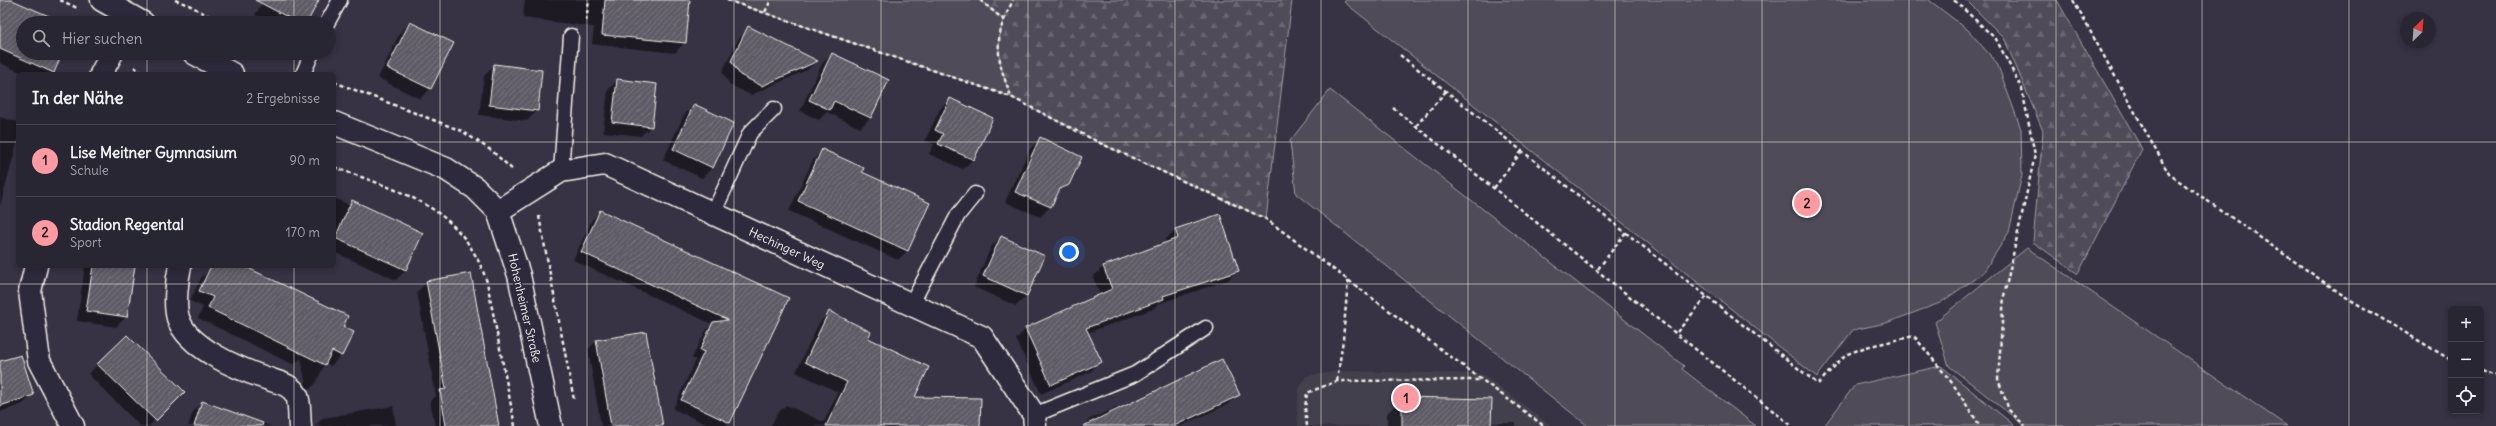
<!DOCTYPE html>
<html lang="de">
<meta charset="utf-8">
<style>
body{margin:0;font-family:Delius,sans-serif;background:#35323f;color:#f1f3f6}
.controls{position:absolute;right:12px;bottom:12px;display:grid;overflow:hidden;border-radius:6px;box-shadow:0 2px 6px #0003}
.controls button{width:36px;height:36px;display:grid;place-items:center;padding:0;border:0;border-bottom:1px solid #45434e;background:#292633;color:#f1f3f6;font:20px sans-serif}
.compass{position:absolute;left:2400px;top:12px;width:36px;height:36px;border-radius:50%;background:#292633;box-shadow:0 2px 6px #0003;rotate:25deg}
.you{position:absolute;left:1069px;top:252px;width:14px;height:14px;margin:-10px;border:3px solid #fff;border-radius:50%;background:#1a73e8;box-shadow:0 0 0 6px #1a73e833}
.badge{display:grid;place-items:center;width:26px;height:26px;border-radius:50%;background:#ff9aa2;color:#111;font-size:13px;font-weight:700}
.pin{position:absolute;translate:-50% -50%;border:2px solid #fff;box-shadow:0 1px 4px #0006}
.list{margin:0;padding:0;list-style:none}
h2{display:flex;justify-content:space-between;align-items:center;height:52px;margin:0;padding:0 16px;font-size:17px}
h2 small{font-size:13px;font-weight:400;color:#a5a5ac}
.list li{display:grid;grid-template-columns:26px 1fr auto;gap:12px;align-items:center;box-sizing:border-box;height:72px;padding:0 16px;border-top:1px solid #45434e}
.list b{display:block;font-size:15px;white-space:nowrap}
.list p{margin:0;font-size:13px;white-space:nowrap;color:#a5a5ac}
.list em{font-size:13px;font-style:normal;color:#a5a5ac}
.icon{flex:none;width:22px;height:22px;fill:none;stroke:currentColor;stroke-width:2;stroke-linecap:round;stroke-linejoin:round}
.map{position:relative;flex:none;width:2496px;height:426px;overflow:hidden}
.search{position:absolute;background:#292633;box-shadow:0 2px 6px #0003;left:16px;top:16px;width:320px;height:44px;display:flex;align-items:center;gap:10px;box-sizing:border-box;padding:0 14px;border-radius:22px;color:#a5a5ac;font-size:15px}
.panel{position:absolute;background:#292633;box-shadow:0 2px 6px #0003;left:16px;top:72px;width:320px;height:196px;border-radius:6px}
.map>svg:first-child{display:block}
.built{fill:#433f4e}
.grass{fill:#504b59;stroke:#a29ea0}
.forest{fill:url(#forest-firs);stroke:#a29ea0}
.shadow{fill:#0007}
.building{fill:url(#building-hatch);stroke:#f4f1e8}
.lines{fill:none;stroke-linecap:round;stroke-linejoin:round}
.service-casing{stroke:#f4f1e8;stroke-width:17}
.minor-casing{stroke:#f4f1e8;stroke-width:25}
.path{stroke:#f4f1e8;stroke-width:2.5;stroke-dasharray:4 3;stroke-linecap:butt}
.service{stroke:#2f2a3d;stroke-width:14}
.minor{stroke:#2f2a3d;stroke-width:22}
.grid{fill:none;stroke:#f4f1e8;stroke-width:1;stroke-opacity:0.55}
.labels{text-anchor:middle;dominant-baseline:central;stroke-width:3;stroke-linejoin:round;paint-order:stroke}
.street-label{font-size:12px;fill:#f4f1e8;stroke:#2f2a3d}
</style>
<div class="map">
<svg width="2496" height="426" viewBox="0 0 2496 426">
<defs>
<pattern id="forest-firs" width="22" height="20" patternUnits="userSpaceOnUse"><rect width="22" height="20" fill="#504b59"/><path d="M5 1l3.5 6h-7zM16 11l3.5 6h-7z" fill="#6a6571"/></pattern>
<pattern id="building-hatch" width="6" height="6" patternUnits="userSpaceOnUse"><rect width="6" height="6" fill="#5f5c67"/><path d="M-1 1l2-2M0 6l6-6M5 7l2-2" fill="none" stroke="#77747d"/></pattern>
</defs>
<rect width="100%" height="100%" fill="#373244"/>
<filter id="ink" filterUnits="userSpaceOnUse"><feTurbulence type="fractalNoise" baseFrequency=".025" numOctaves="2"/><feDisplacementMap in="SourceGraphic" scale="8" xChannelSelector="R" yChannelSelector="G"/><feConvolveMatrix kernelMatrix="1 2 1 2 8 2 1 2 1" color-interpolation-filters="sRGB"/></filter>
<g filter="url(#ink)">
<polygon class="built" points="1341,371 1482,374 1552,426 1298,426 1297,407 1299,389 1306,376"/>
<g class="grass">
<path d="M727,0h253l24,20c-11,27 -3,51 7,77z"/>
<polygon points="1346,0 1929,0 1968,30 1997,63 2021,129 2022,175 2009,232 1983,273 1940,303 1886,323 1853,330 1817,377 1344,2"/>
<polygon points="1330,90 1684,366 1682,369 1756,426 1588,426 1296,194 1290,141"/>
<polygon points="2027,248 2287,426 2025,426 1949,366 1935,322"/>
<polygon points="1941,366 2015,426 1824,426 1855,385"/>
</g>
<g class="forest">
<path d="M980,0h312l-26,219 -166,-76 -89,-46c-10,-26 -17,-50 -7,-77z"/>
<polygon points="1966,0 2057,0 2142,149 2078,274 2033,242 2043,131 2004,38"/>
</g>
<g class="shadow">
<polygon points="0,0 9,0 62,23 23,23 23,53 61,53 51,74 25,74 0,63"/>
<polygon points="264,0 318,0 306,23 270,23 255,15"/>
<polygon points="525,0 684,0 685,42 675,53 592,44 594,27 523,18"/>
<polygon points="410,23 452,44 430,89 420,99 378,78 400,33"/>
<polygon points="749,28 817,61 807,70 751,95 730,85 722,72 739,38"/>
<polygon points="832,54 888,81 870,118 860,128 827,112 819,120 800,111 822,64"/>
<polygon points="494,66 541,71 537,111 527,121 479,115 484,76"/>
<polygon points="618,80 651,126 641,136 603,132 608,90"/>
<polygon points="950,99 973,159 963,169 929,154 934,144 925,141 940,109"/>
<polygon points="694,105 733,123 712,168 702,178 663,160 684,115"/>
<polygon points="0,117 18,122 18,140 0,206"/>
<polygon points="1040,139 1068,184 1055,196 1050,207 1040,217 1005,202 1030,149"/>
<polygon points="823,150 861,172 908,250 898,260 789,211 813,160"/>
<polygon points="334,198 349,205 352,202 406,270 396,280 334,252"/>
<polygon points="600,212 788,298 726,426 710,426 673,409 696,360 692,358 705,332 712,324 573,260 592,220"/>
<polygon points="1219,215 1238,270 1228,280 1158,304 1153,309 1087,333 1100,362 1090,372 1041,394 1016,339 1026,329 1100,295 1093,277 1103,267 1166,244 1165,240 1175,230"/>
<polygon points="1001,237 1043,256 1026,296 1016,306 974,287 991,247"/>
<polygon points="85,266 134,266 126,317 116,327 77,321"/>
<polygon points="223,266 241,266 342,328 341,355 331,366 325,363 316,383 307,392 301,358 294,365 198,318 203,307 190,301 201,278 211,268"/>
<polygon points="427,282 498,426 435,426 430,401 436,396 417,292"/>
<polygon points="829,313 867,338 913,398 979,426 771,426 776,415 786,405 824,422 838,392 796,372 819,323"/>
<polygon points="127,336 183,392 149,426 140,426 88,374"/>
<polygon points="597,341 662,426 601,426 588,349"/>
<polygon points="0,362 33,394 23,404 0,412"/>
<polygon points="1238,394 1228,404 1181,426 1082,426 1090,419 1118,407 1119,410"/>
<polygon points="1403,398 1490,423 1516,423 1516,426 1387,426 1387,413"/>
<polygon points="203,402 271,426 188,426 193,412"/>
<polygon points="393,406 396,426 315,426 323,418"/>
</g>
<g class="building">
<polygon points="0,0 12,0 65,23 23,23 23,53 62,53 54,73 0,49"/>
<polygon points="255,0 319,0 307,23 299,23"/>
<polygon points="605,0 690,0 686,43 602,35"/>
<polygon points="410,22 454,43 431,89 387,68"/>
<polygon points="748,26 818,61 762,86 740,75 731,61"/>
<polygon points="832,53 889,80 871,118 834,101 830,110 809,100"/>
<polygon points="494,64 542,70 538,111 489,105"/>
<polygon points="617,79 657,84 652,127 612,122"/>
<polygon points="950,98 993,118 974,160 938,144 943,134 935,130"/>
<polygon points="694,104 734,123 713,168 673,149"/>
<polygon points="1040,137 1082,157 1069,185 1060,189 1051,207 1015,192"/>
<polygon points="822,149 864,168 862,172 930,203 908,251 798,201"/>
<polygon points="352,200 423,233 406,270 335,238"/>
<polygon points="600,210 789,298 730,423 681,400 704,352 700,350 713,322 728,320 581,252"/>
<polygon points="1220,214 1239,271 1163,296 1164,299 1086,328 1102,362 1051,385 1025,328 1112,289 1103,266 1178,238 1175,229"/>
<polygon points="1001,236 1045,256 1027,296 983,276"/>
<polygon points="93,266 135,266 127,317 86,311"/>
<polygon points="211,266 244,266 348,316 343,327 354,332 342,356 332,351 325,365 208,308 213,297 199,291"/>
<polygon points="471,273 481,329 499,426 446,426 440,390 446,389 426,281"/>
<polygon points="829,311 871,332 868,338 929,367 915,397 981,398 980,426 826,426 847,382 805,362"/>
<polygon points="646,332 663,426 611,426 596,340"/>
<polygon points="127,335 185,392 156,421 97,364"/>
<polygon points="21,355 34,395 0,406 0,361"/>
<polygon points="1222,359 1240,395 1174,426 1083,426"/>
<polygon points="1402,397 1492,399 1491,426 1402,426"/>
<polygon points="202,401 263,423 262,426 194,426"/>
</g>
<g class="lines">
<g class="service-casing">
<g id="service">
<polyline points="327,23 340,0"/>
<polyline points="303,74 312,53"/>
<polyline points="561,171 571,36"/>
<polyline points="713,214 750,133 774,109"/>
<polyline points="911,305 958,215 975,194"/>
<polyline points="1034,415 1135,374 1206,328"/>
</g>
</g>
<g class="minor-casing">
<g id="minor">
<polyline points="102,0 143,23"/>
<polyline points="194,53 232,74"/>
<polyline points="101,74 112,53"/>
<polyline points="334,123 446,169 475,188 498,211 519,275 551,426"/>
<polyline points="498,211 561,171 605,164 982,337 1034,415 1035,426"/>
<polyline points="36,266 30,291 39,361 73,426"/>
<path d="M180,266c-3,13 -6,39 -2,52 9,30 61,51 88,60 12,5 24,5 31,18 3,7 2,22 3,30"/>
</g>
</g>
<g class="path">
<polyline points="60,0 77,8"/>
<polyline points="175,0 189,5 221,23"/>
<polyline points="727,0 1011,97 1100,143 1266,219 1544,426"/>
<path d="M980,0l24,20c-11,27 -3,51 7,76"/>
<polyline points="1954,0 1996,39 2022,89 2035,155 2004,296 1998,379 2009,410 2025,426"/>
<polyline points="2073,0 2169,174 2344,296 2451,360"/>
<polyline points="765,12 771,0"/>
<polyline points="1004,20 1013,0"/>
<polyline points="586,21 589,0"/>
<polyline points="274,53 286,60"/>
<polyline points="1400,55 1818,384 1845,355 1866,347 1914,336 1953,384 1980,426"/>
<polyline points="134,67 144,74"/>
<polyline points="334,82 462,131 492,151 514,171"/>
<polyline points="1393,108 1792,426"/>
<polyline points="1416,126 1446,91"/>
<path d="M334,167c69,26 127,38 153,115l28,144"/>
<polyline points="1494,188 1522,151"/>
<polyline points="539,216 574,400"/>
<polyline points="1598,269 1626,232"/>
<polyline points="1677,332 1707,296"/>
<polyline points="2481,371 2496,376"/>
<polyline points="1337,381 1343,340 1348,280"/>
<polyline points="1307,426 1305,408 1307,393 1337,381 1481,380"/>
</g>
<use href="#service" class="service"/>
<use href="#minor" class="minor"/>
</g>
</g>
<path class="grid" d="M147,0v23M294,0v23M440,0v426M587,0v426M734,0v426M881,0v426M1028,0v426M1175,0v426M1321,0v426M1468,0v426M1615,0v426M1762,0v426M1909,0v426M2056,0v426M2202,0v426M2349,0v426M147,53v21M294,53v21M0,142h18M334,142h2162M147,266v160M294,266v160M0,284h2496"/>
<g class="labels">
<g class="street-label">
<text transform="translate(787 248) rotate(25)">Hechinger Weg</text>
<text transform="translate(525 308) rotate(77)">Hohenheimer Straße</text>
</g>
</g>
</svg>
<div class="controls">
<button>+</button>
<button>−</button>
<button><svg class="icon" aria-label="locate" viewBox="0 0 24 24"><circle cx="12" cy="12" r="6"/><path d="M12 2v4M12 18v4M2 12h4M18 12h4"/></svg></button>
</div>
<svg class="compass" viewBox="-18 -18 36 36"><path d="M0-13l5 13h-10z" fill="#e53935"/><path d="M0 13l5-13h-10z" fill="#a5a5ac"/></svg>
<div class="you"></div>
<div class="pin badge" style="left:1406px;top:398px">1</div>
<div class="pin badge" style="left:1807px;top:203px">2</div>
<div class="search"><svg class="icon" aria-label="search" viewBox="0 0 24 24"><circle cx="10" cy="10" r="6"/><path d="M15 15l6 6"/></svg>Hier suchen</div>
<section class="panel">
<h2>In der Nähe<small>2 Ergebnisse</small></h2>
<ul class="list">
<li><span class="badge">1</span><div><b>Lise Meitner Gymnasium</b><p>Schule</p></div><em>90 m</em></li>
<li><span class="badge">2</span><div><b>Stadion Regental</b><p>Sport</p></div><em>170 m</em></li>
</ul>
</section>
</div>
